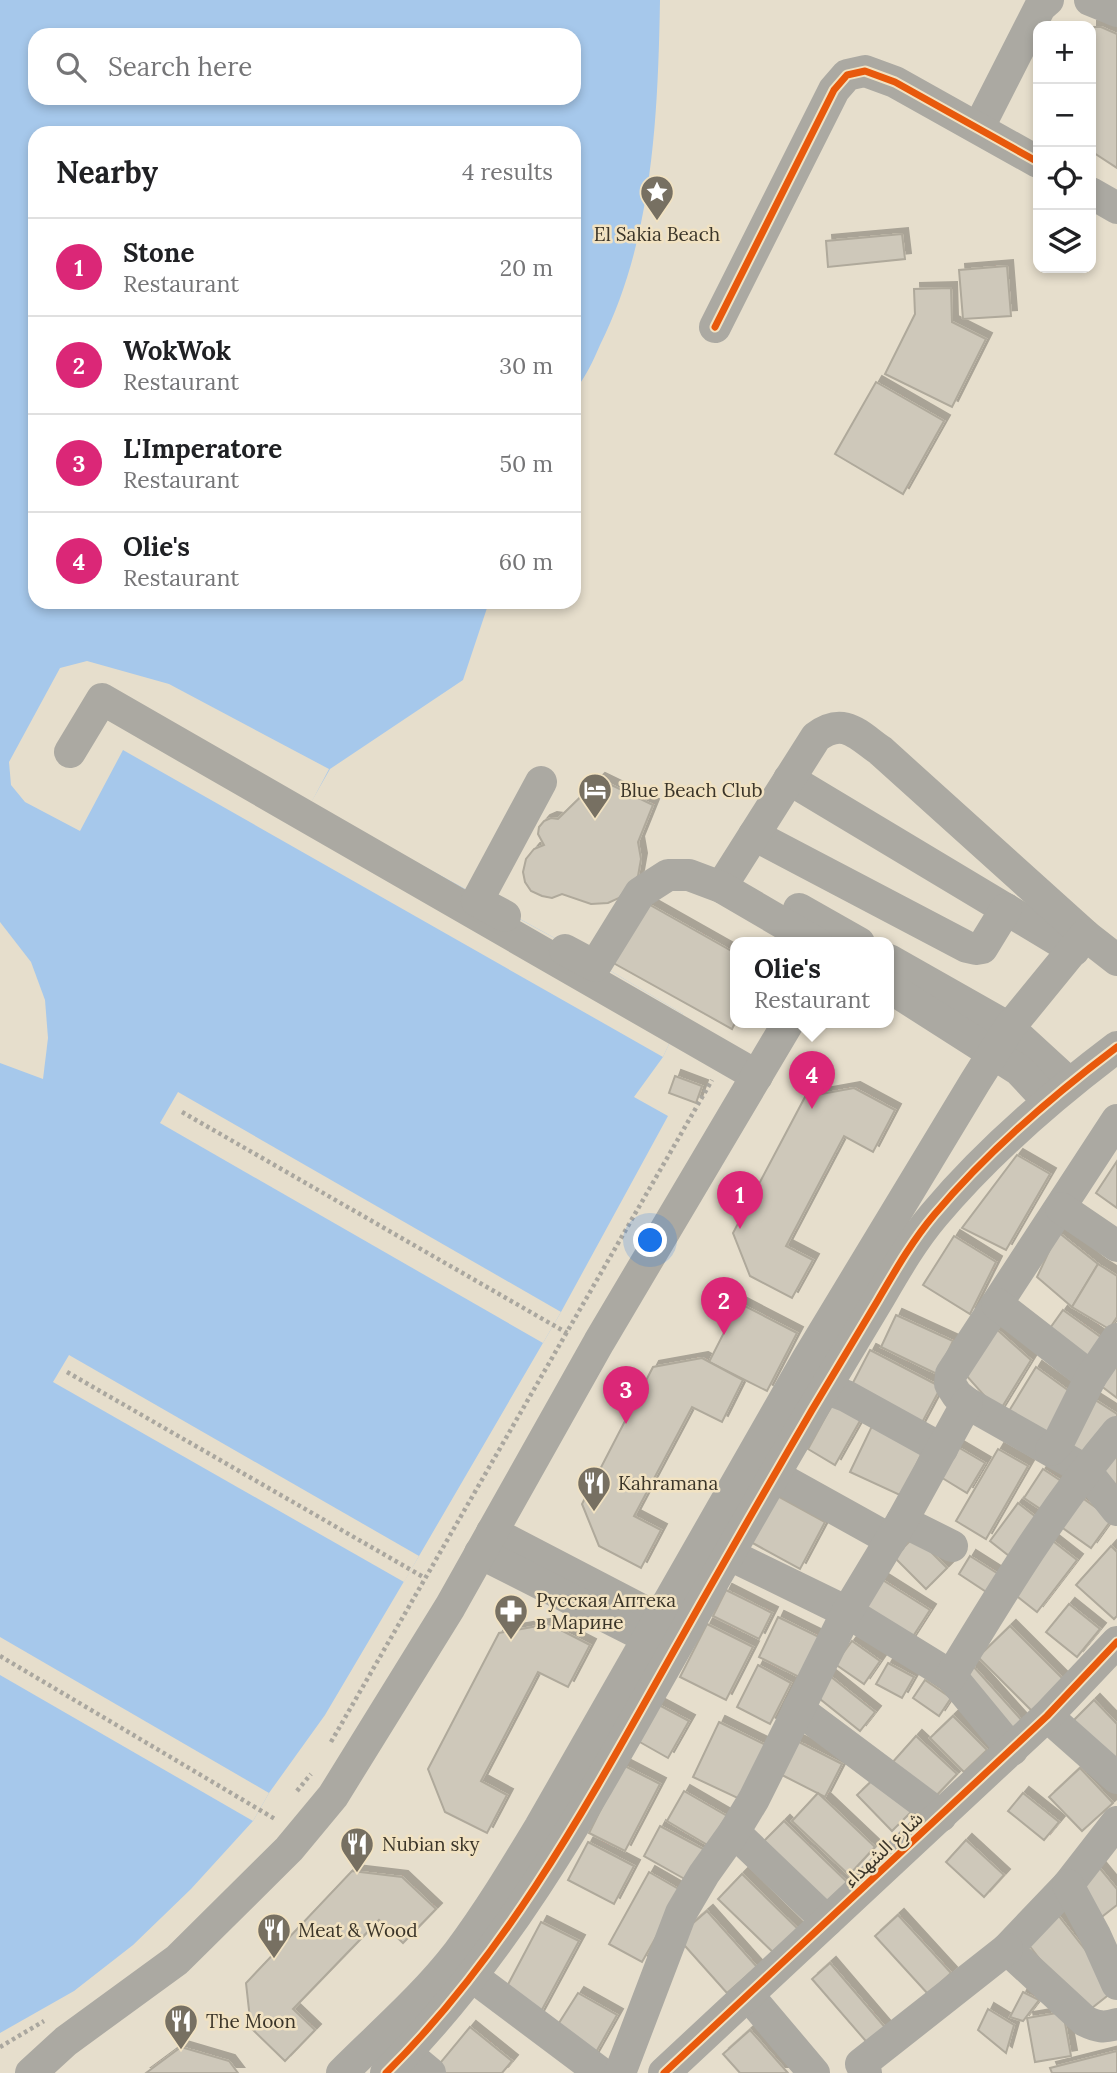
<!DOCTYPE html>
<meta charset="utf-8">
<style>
body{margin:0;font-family:Lora,"Noto Sans Arabic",serif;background:#f6f6f6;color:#202124}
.controls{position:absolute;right:21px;top:21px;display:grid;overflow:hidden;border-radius:14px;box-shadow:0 4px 10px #0003}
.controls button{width:63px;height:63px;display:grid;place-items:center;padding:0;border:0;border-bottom:2px solid #e0e0e0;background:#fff;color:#202124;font:35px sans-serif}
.you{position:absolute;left:651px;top:1241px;width:24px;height:24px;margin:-18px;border:5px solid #fff;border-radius:50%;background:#1a73e8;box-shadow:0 0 0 10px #1a73e833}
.badge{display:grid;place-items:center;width:46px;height:46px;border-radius:50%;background:#db2777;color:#fff;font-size:23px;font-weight:700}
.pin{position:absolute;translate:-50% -58px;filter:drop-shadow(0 2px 4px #0008)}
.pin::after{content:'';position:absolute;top:37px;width:24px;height:21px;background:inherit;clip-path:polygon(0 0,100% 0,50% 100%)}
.popup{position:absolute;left:730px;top:937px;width:164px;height:91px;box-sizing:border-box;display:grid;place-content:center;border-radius:14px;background:#fff;filter:drop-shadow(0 2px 5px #0005);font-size:23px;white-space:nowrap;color:#757577}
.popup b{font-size:26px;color:#202124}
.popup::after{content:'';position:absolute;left:50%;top:100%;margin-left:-14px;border:14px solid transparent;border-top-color:#fff}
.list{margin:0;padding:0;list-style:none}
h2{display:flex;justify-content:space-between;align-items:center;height:91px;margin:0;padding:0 28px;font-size:30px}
h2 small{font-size:23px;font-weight:400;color:#757577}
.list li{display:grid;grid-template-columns:46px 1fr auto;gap:21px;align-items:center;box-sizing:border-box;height:98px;padding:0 28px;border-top:2px solid #e0e0e0}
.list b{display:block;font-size:26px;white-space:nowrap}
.list p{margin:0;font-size:23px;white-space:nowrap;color:#757577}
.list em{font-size:23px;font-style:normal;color:#757577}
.icon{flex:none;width:38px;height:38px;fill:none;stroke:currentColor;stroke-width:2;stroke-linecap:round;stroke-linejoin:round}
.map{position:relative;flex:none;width:1117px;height:2073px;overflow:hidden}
.search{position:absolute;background:#fff;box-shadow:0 4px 10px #0003;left:28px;top:28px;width:553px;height:77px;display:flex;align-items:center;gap:18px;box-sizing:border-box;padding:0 24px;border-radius:21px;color:#757577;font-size:26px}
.panel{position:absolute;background:#fff;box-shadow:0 4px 10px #0003;left:28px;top:126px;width:553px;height:483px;border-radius:21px}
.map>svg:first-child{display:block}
.water{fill:#a6c8eb;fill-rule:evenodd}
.pier{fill:#e6decc}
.building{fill:#cec8ba;stroke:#afa99b;stroke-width:2;filter:url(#shadow)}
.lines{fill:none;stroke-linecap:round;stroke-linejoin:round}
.path{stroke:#aaa79f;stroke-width:4.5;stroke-dasharray:3.5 3.5;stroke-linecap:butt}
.minor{stroke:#aba9a2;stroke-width:32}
.cycleway-casing{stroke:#f1e2c2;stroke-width:11}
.cycleway{stroke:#e8590c;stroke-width:7}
.labels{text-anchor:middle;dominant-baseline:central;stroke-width:5;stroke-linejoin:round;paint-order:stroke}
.poi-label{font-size:19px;fill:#3b3529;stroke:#f1e2c2;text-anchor:start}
.street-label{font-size:19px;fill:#3b3529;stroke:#f1e2c2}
</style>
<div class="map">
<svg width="1117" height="2073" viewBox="0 0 1117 2073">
<defs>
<filter id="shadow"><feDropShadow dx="6" dy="-6" stdDeviation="0" flood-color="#0004"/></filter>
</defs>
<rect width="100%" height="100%" fill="#e6decc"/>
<path class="water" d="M0,0h660c-2,116 -7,239 -60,345 -7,16 -14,32 -26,46v-258h-539v469h454l-26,78 -133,89 -20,35 252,138 121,72 -20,43 -29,40 34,19 -107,196 -142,244 -94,159 -56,78 -16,28 -62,68 -58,56 -59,46 -74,42zM35,35h539v63h-539z"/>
<g class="pier">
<polygon points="87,661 169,684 329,769 310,805 562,942 683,1014 663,1057 123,750 80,831 25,802 11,785 9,762 60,668"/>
<polygon points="0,922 31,962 45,1000 48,1038 43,1079 0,1063"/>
<polygon points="178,1092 561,1312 543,1343 160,1123"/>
<polygon points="69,1355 419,1556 404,1582 53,1382"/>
<polygon points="0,1637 269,1793 253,1821 0,1675"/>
</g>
<g class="building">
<polygon points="1091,27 1101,27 1117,34 1117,168 1091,151"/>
<polygon points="902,234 905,259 828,267 826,241"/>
<polygon points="1007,266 1011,316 963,319 959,270"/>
<polygon points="951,288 952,322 986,339 952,407 885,374 915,314 914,289"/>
<polygon points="876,382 944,421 903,494 835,454"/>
<polygon points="599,779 653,805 638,842 641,859 638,876 619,898 608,903 591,904 562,894 552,898 542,896 531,891 525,882 523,872 526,859 534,849 544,845 538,834 539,827 544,821 551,818 558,819"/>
<polygon points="650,905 735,953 735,1023 732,1029 608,960"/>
<polygon points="675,1076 702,1086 696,1103 669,1093"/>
<polygon points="854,1088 895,1110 873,1152 844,1136 786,1246 813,1260 792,1298 750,1276 733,1233 805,1097"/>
<polygon points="1017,1155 1050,1174 1006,1250 962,1228"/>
<polygon points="1117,1161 1117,1208 1096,1193"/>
<polygon points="1058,1232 1098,1264 1072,1307 1037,1277"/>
<polygon points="954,1236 996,1262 970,1314 923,1285"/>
<polygon points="1098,1264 1117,1276 1117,1317 1109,1329 1072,1307"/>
<polygon points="739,1303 797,1333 767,1391 709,1362"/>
<polygon points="1063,1310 1102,1338 1087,1359 1048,1331"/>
<polygon points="896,1315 953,1341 937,1374 881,1347"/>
<polygon points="993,1326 1031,1360 999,1412 964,1373"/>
<polygon points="870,1350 941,1387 917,1432 846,1396"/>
<polygon points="1117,1354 1117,1398 1096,1382"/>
<polygon points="702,1358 743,1380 722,1422 692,1407 634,1516 661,1530 641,1568 599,1546 582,1504 653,1367"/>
<polygon points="1036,1367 1069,1391 1047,1438 1009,1411"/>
<polygon points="1089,1396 1117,1414 1117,1421 1089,1463 1058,1443"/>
<polygon points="833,1403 861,1419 835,1465 808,1449"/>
<polygon points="873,1424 924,1448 902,1496 850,1472"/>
<polygon points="1117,1434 1117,1498 1085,1470"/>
<polygon points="956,1446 985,1463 967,1493 939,1476"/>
<polygon points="998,1449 1028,1466 986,1539 956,1521"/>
<polygon points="1043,1469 1064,1483 1045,1512 1024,1498"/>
<polygon points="774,1494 825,1522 800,1569 749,1541"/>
<polygon points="1078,1495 1112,1519 1091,1548 1057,1524"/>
<polygon points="1018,1503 1041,1521 1013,1559 990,1541"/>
<polygon points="915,1536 947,1568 926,1589 894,1557"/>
<polygon points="1049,1538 1077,1560 1037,1612 1009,1590"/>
<polygon points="1111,1546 1117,1552 1117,1616 1114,1619 1076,1585"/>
<polygon points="970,1556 1003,1577 991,1595 959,1574"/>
<polygon points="881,1579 930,1610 910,1641 862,1610"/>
<polygon points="726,1590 772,1613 759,1639 713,1616"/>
<polygon points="1069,1604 1100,1629 1077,1657 1046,1632"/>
<polygon points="778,1617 821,1638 801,1678 759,1657"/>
<polygon points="549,1624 590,1645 568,1687 538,1672 481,1781 507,1795 487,1833 445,1812 428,1769 499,1633"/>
<polygon points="707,1624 753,1647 726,1700 680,1677"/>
<polygon points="1010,1626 1065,1681 1033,1712 978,1657"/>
<polygon points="852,1641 880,1661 864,1684 835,1664"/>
<polygon points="888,1663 914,1677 902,1698 876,1684"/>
<polygon points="758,1665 791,1683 770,1724 737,1707"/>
<polygon points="973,1666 1025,1724 1000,1745 948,1688"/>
<polygon points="830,1676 875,1712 860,1731 815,1695"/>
<polygon points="925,1680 951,1698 939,1716 913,1698"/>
<polygon points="1094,1700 1117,1724 1117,1762 1070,1724"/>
<polygon points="659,1705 689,1721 668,1758 638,1741"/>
<polygon points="953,1716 987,1750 964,1772 930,1738"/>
<polygon points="719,1722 770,1747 744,1801 693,1777"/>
<polygon points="916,1736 957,1774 931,1801 891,1764"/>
<polygon points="797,1741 842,1764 825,1797 780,1774"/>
<polygon points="623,1765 660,1784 625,1851 589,1833"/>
<polygon points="1080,1768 1113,1803 1082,1831 1049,1797"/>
<polygon points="879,1774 914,1809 892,1831 857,1795"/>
<polygon points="684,1791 734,1820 716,1850 667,1821"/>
<polygon points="818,1793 875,1847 849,1875 792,1821"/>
<polygon points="1023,1793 1059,1822 1044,1840 1008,1811"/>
<polygon points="784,1821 847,1882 824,1905 761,1844"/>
<polygon points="660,1826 707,1851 690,1882 644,1856"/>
<polygon points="966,1840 1004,1875 984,1897 946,1862"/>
<polygon points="588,1842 634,1866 614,1904 568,1880"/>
<polygon points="1098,1866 1117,1889 1117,1905 1099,1919 1073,1886"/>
<polygon points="352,1871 402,1877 436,1909 403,1943 379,1920 293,2009 315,2030 285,2061 251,2028 246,1983"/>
<polygon points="649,1872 682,1891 642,1962 609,1944"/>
<polygon points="742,1874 803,1934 779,1958 718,1899"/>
<polygon points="707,1911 757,1967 727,1993 677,1937"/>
<polygon points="898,1915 951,1973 928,1994 875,1936"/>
<polygon points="1058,1915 1116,1989 1083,2015 1025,1940"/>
<polygon points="541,1922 579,1941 531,2030 494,2011"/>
<polygon points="830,1963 889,2032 871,2047 812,1979"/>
<polygon points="1023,1992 1039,2000 1023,2021 1010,2017"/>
<polygon points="578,1993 617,2015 591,2061 559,2023"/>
<polygon points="988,2009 1014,2025 1006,2053 978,2030"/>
<polygon points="1063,2012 1071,2056 1035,2062 1027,2018"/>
<polygon points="470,2027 512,2061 502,2073 442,2073 436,2068"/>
<polygon points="750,2030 788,2073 740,2073 723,2054"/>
<polygon points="181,2047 229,2061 238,2073 146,2073"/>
<polygon points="1117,2051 1117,2073 1052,2073 1050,2068"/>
</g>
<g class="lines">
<g class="path">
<polyline points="182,1112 567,1333"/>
<polyline points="67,1372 425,1578"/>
<polyline points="0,1656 275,1819"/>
<polyline points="331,1742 712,1080"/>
<polyline points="297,1791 311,1774"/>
<polyline points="0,2047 44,2021"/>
</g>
<g class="minor">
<polyline points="1090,0 1117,11"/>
<polyline points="979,127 1040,7 1048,0"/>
<polyline points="1091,193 1117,208"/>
<polyline points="715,327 834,90 847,75 865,71 895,82 1038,162"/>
<polyline points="70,752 102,699 757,1076"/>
<polyline points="789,779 1074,950"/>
<polyline points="754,835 967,947 976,949 982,948 1006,909"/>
<path d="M721,887l95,-150c28,-21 42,-2 65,14l204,184"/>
<polyline points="799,909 859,943"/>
<polyline points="505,916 477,901 541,782"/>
<polyline points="565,950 595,966 640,893 668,875 689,875 721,887 817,943"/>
<polyline points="889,960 1009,1028 1069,1083"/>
<polyline points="889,987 1019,1070 1048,1101"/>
<polyline points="1117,1120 951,1374 950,1384 957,1395 967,1403 1085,1470 1117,1510"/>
<polyline points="1061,1208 1117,1246"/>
<polyline points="997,1304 1091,1377"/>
<polyline points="825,1388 846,1396 942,1449"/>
<polyline points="1051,1450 1058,1443 1091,1377 1117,1339"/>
<polyline points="774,1475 891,1540"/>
<polyline points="902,1521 952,1546"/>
<polyline points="492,1532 659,1619"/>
<polyline points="480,1553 648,1638"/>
<polyline points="728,1554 847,1612 951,1676 1012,1750"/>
<path d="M951,1676c51,-84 102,-168 166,-244"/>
<polyline points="798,1709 941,1816"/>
<polyline points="1047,1716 1117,1778"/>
<path d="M1117,1822l-49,63 -61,64 78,72c12,6 19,7 32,3"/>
<polyline points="734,1832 827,1921"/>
<polyline points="1068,1885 1095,1935 1117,1984"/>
<polyline points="473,1977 601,2073"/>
<polyline points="748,1995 814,2073"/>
<polyline points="406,2053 430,2073"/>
<polyline points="31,2073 66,2041 177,1960 289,1849 333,1796 450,1607 599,1342 788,1023"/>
<path d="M342,2073c39,-39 82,-76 116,-120 30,-40 56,-83 82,-126l268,-469 167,-276 34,-54 76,-93 32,25"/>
<path d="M386,2073c115,-114 193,-253 271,-392 51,-91 103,-182 155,-271 22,-37 44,-73 66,-110 17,-29 34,-59 56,-85 53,-63 118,-119 183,-168"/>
<polyline points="620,2073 681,1913 704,1874 734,1832 754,1799 847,1612 902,1521 967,1403"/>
<polyline points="664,2073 1047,1716 1117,1642"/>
<polyline points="866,2073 861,2064 1007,1949"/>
</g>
<g class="cycleway-casing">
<g id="cycleway">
<polyline points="715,327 834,90 847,75 865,71 895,82 1038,162"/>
<path d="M386,2073c115,-114 193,-253 271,-392 51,-91 103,-182 155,-271 22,-37 44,-73 66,-110 17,-29 34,-59 56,-85 53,-63 118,-119 183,-168"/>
<polyline points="664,2073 1047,1716 1117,1642"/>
</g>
</g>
<use href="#cycleway" class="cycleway"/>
</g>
<defs>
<g id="sight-pin" transform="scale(1.75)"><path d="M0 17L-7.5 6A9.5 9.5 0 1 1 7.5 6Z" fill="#777062" stroke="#f1e2c2"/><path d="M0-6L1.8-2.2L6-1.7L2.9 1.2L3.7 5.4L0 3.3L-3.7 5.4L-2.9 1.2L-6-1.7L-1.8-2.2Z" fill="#fff"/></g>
<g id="hotel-pin" transform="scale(1.75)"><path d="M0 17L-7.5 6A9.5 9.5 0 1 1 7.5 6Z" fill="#777062" stroke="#f1e2c2"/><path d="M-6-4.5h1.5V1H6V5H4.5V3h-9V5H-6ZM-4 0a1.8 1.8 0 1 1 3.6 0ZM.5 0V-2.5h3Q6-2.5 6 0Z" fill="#fff"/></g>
<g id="restaurant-pin" transform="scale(1.75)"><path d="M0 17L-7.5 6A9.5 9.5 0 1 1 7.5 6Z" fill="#777062" stroke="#f1e2c2"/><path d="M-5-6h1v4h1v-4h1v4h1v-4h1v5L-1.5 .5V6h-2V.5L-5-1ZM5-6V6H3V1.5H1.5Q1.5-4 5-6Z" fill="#fff"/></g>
<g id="pharmacy-pin" transform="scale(1.75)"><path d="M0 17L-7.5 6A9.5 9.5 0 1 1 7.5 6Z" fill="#777062" stroke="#f1e2c2"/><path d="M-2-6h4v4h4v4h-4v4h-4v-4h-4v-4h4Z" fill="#fff"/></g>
</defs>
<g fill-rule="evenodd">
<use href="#sight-pin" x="657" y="192"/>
<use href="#hotel-pin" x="595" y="790"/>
<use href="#restaurant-pin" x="594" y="1483"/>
<use href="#pharmacy-pin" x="511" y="1611"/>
<use href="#restaurant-pin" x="357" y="1844"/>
<use href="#restaurant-pin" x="274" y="1930"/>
<use href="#restaurant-pin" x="181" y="2021"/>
</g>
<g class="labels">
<g class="poi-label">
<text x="657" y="234" text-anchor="middle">El Sakia Beach</text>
<text x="620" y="790">Blue Beach Club</text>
<text x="618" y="1483">Kahramana</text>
<text x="536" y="1600">Русская Аптека<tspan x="536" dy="22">в Марине</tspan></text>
<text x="382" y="1844">Nubian sky</text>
<text x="298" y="1930">Meat &amp; Wood</text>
<text x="206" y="2021">The Moon</text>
</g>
<g class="street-label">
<text transform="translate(883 1849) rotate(-43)">شارع الشهداء</text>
</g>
</g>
</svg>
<div class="controls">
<button>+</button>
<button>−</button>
<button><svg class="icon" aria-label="locate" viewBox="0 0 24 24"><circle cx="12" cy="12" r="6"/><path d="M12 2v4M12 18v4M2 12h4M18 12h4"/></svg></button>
<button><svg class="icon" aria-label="layers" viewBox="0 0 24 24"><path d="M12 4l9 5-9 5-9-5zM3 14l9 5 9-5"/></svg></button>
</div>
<div class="you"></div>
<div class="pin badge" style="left:740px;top:1229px">1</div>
<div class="pin badge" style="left:724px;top:1335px">2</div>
<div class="pin badge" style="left:626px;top:1424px">3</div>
<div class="pin badge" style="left:812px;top:1109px">4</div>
<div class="popup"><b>Olie's</b>Restaurant</div>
<div class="search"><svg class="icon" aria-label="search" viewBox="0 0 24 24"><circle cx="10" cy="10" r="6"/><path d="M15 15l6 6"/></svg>Search here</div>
<section class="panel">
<h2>Nearby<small>4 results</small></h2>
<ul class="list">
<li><span class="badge">1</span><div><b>Stone</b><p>Restaurant</p></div><em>20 m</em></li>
<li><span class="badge">2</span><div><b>WokWok</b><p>Restaurant</p></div><em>30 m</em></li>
<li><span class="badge">3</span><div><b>L'Imperatore</b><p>Restaurant</p></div><em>50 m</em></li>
<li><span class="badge">4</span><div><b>Olie's</b><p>Restaurant</p></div><em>60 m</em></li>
</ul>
</section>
</div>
